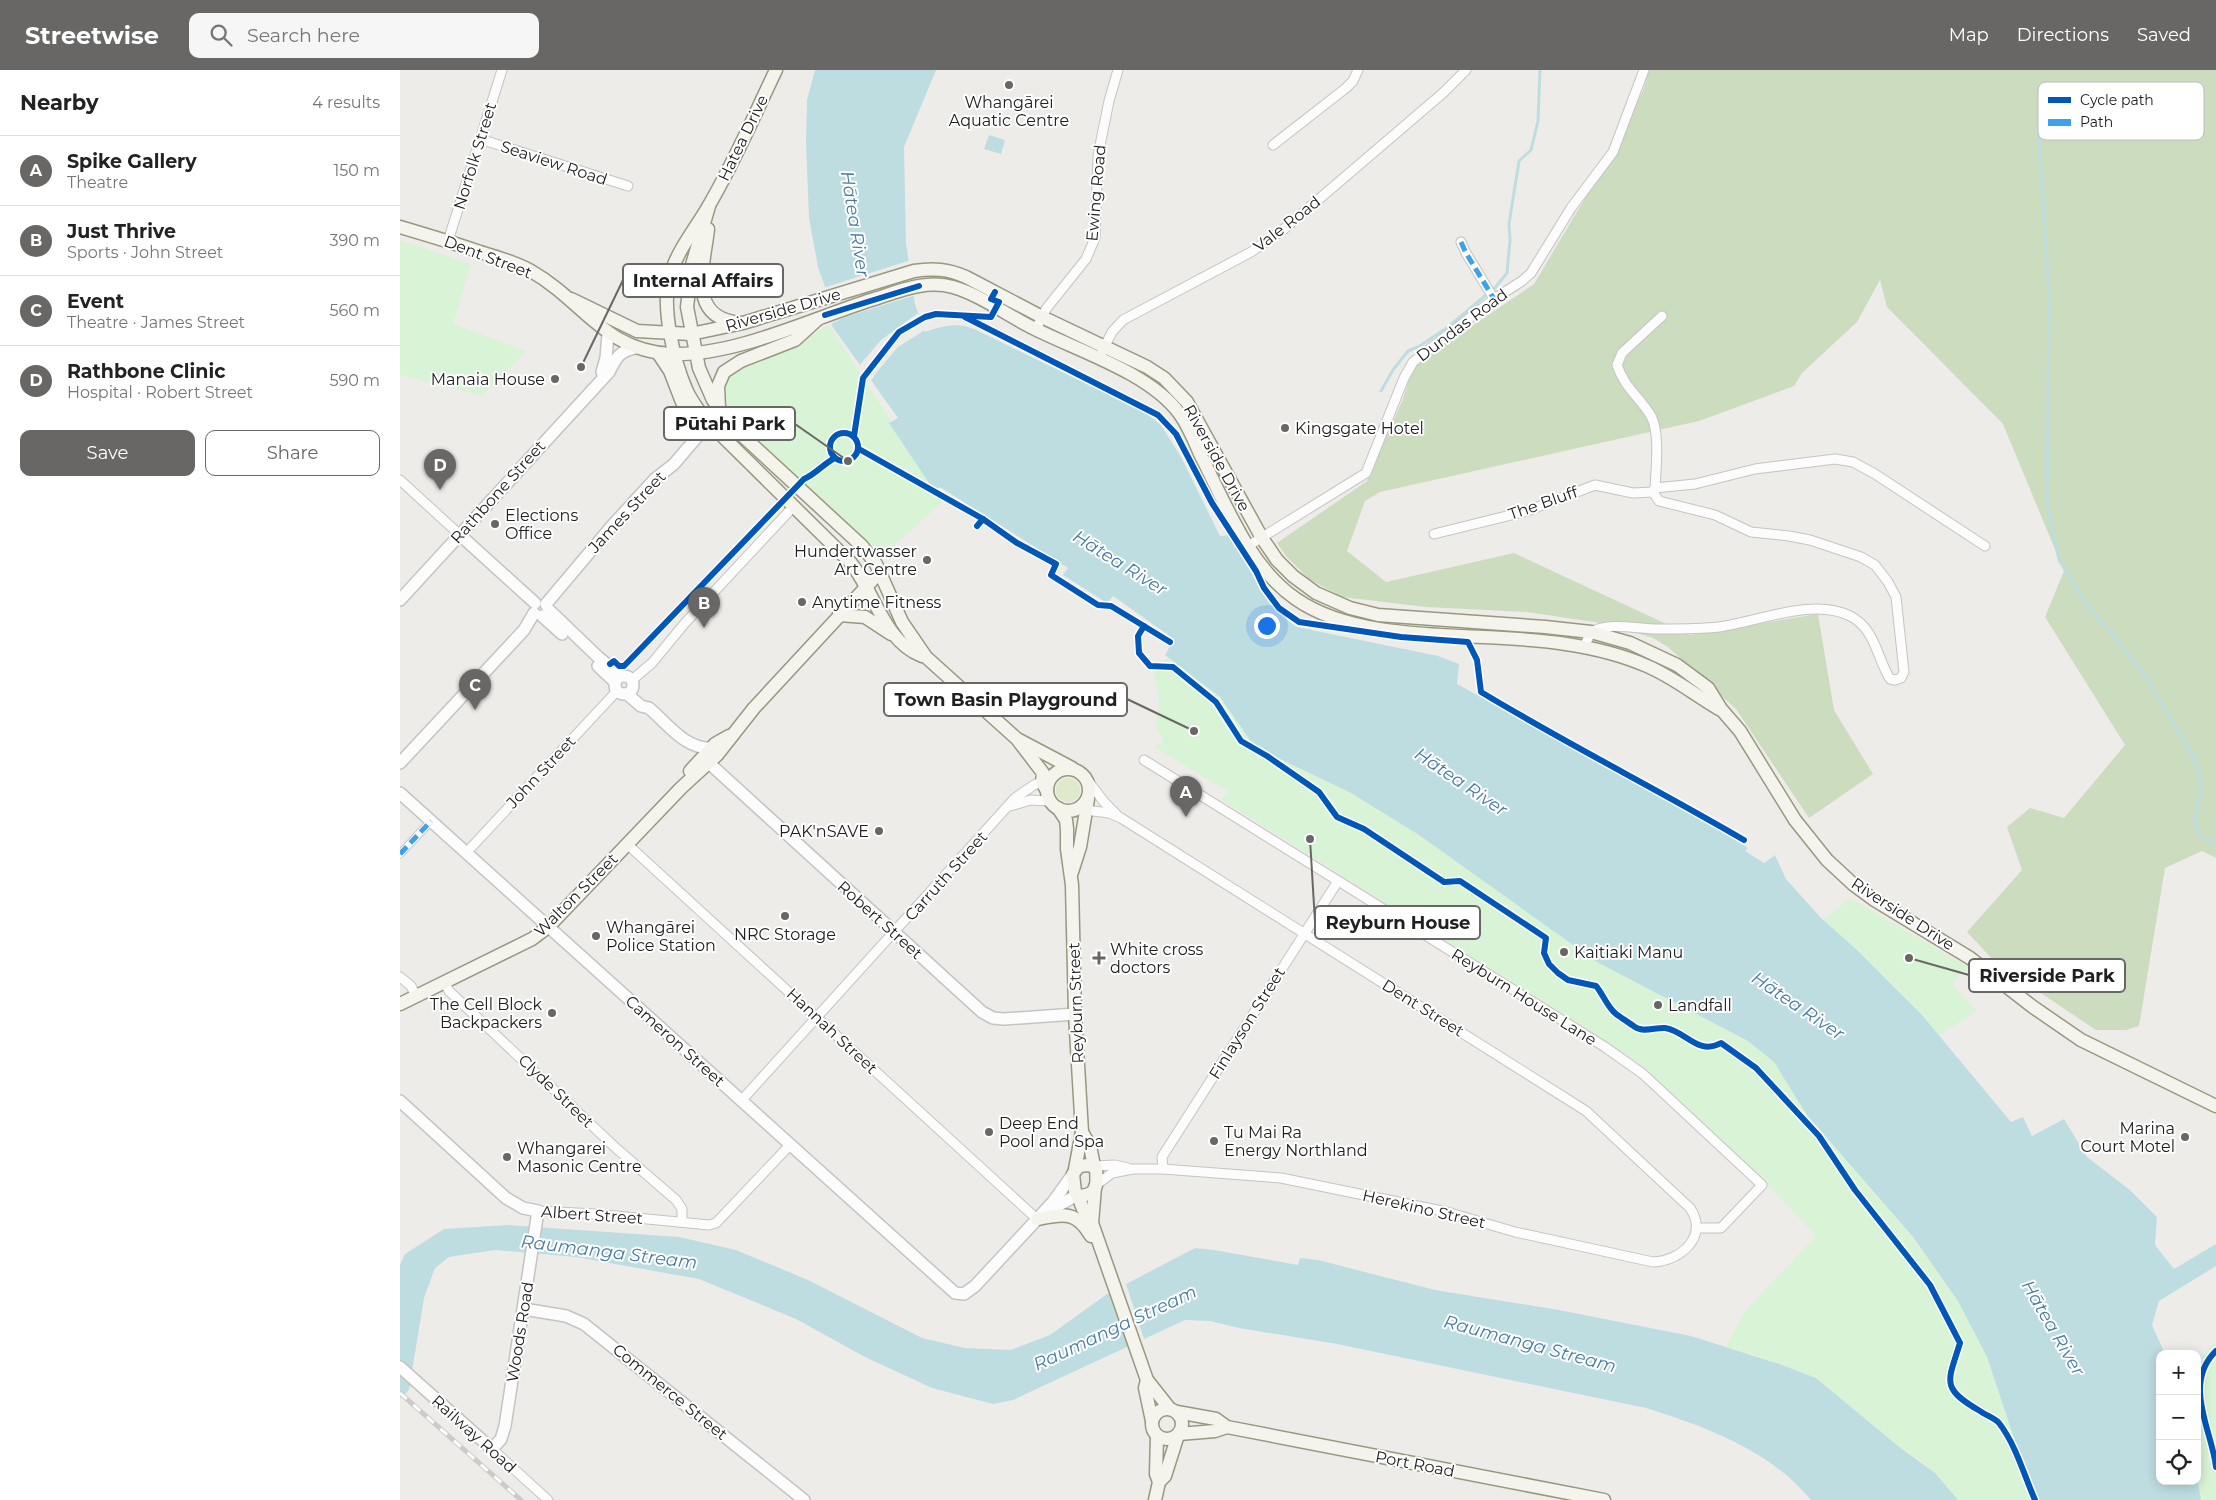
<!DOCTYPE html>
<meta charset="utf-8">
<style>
body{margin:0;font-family:Montserrat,sans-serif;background:#f6f6f6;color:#222}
.controls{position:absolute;right:15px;bottom:15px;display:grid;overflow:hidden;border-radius:10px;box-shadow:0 2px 12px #0003}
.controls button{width:45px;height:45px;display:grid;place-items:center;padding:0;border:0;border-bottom:1px solid #e0e0e0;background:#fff;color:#222;font:25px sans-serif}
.you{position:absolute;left:866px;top:555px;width:18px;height:18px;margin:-12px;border:4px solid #fff;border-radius:50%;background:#1a73e8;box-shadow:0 0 0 8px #1a73e833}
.badge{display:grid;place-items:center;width:32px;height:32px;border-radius:50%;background:#686766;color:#fff;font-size:16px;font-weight:700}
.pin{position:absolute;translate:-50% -41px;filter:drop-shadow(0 1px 2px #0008)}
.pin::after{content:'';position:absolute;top:26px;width:18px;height:15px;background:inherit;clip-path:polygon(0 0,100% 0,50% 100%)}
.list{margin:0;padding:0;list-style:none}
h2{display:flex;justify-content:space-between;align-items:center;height:65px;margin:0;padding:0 20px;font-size:21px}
h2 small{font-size:16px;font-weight:400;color:#767676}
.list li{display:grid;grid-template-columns:32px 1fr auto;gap:15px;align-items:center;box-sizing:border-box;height:70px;padding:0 20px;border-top:1px solid #e0e0e0}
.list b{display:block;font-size:19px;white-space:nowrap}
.list p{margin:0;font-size:16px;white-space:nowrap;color:#767676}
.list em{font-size:16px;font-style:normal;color:#767676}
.actions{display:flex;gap:10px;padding:15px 20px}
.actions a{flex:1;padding:11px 0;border:1px solid #686766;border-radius:10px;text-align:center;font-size:18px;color:#686766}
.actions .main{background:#686766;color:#fff}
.icon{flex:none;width:28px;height:28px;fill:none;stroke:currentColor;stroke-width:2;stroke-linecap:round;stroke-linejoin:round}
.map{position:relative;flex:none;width:1816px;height:1430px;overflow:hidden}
header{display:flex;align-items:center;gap:30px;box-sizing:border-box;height:70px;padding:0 25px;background:#686766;color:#fff}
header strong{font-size:24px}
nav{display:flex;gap:28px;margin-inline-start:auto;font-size:18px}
.search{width:350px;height:45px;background:#f6f6f6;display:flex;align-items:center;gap:12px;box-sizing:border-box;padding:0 18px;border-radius:10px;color:#767676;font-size:19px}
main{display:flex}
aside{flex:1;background:#fff}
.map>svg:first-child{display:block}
.grass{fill:#deeac9}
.forest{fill:#ccdcbf}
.park{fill:#d9f3d6}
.water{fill:#bedde1}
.pier{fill:#eeece9}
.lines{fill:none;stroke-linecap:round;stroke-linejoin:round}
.stream{stroke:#bedde1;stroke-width:3}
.pedestrian-casing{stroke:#c5c4c3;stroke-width:9}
.minor-casing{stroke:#c5c4c3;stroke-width:11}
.tertiary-casing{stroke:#c5c4c3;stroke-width:14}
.secondary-casing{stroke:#989880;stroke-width:15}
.pedestrian{stroke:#fcfcfc;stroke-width:7}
.minor{stroke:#fcfcfc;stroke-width:9}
.tertiary{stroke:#fcfcfc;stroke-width:11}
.secondary{stroke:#f4f3ec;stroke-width:12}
.rail-casing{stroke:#cbcbca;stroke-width:5}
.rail{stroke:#fff;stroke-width:3;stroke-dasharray:9;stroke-linecap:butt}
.quiet{stroke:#3da2ea;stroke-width:5;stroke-dasharray:10 5;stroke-linecap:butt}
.cycleway-casing{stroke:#fff;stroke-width:9}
.cycleway{stroke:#0057b8;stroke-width:6}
.poi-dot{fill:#686766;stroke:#fff;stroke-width:2}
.labels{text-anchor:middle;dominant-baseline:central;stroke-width:4;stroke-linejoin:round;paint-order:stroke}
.poi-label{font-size:16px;fill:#202020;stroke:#fff;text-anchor:start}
.street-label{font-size:16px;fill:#202020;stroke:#fff}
.water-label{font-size:18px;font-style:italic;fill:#487c9f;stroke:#fff}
.key{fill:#fff;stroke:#bcbcbc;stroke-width:1}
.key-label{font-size:14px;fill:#202020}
.leader{fill:none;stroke:#686766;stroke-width:2}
.callout-dot{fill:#686766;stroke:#fff;stroke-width:2}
.callout{fill:#fff;stroke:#686766;stroke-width:2}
.callout-label{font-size:18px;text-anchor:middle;font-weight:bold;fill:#202020}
</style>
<header>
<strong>Streetwise</strong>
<div class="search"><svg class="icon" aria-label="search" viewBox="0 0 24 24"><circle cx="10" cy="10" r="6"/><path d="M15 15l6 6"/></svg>Search here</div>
<nav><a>Map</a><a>Directions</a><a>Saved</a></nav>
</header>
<main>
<aside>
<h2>Nearby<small>4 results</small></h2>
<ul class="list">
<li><span class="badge">A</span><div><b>Spike Gallery</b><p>Theatre</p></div><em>150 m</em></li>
<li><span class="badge">B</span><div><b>Just Thrive</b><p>Sports · John Street</p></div><em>390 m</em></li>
<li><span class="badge">C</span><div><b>Event</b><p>Theatre · James Street</p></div><em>560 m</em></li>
<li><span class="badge">D</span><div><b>Rathbone Clinic</b><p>Hospital · Robert Street</p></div><em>590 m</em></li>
</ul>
<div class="actions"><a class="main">Save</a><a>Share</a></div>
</aside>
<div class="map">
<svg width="1816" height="1430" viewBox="0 0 1816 1430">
<rect width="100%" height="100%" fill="#eeece9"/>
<circle class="grass" cx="668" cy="720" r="12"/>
<polygon class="forest" points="1249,0 1816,0 1816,788 1802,781 1765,798 1739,956 1726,960 1696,960 1596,893 1567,862 1622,800 1607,757 1630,738 1664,748 1725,675 1645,547 1664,501 1603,354 1487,237 1480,210 1457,252 1402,303 1394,316 1299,351 980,422 965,431 947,481 986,512 1114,483 1290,565 1418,544 1434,640 1473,704 1409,748 1336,639 1268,577 1253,568 1207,554 1127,542 1026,537 942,527 909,509 886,486 877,473 967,411 1003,329 1013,296 1134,214 1225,61 1244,18"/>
<g class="park">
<polygon points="0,170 71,194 53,254 127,281 82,326 0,305"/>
<path d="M429,255l114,176 -60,55 -147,-136c-11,-19 -20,-31 -2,-49l67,-29z"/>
<path d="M768,588l52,39 35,50 96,46 68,42 175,124 154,82 26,21 33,53 106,123 45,63 29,56 39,117 13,26h-81l-33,-36 -27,-18 -82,-68 -58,-22 -32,-9 19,-36 71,-75 -42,-45 -137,-129 -415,-262 5,-9 -73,-44 10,-6 -9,-15c6,-24 5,-34 -3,-57z"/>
<path d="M1450,828l118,69 -16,17 25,27 -38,24c-35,-42 -75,-79 -116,-115z"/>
<polygon points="1816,1272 1816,1430 1801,1430 1797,1407 1797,1289"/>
</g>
<g class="water">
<path d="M415,0h121l-32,77 2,96 9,61 10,28c18,-6 31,-10 49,-3l172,84 15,12 20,32 39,79 10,-1 33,59 13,18 21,15 141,29 21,8 -2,20 260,143 31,21 -3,3 19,12 11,-8 11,24 36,40 34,30 66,66 89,107 12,-5 9,19 32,-17 23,38 43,33 27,27 -2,28 19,24 42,-25v22l-57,35 -7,24 13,29h-5v127h37v-4l4,23h-162l-13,-26 -39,-117 -29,-56 -45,-64 -106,-122 -33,-53 -26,-21 -151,-79 -178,-127 -68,-42 -96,-46 -35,-50 -55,-42 9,-16 -61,-43 -6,7 -44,-28 5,-7 -128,-81 -5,5 -46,-69 9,-5 -66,-92 -7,-39 -7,-20 -9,-49 -3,-76 1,-42z"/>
<polygon points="589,65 605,70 601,84 584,79"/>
<path d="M108,1155l171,12 57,13 72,30 114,58 43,10 46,2 39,-15 57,-41 88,-46 19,2 84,15 2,-7 18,2 117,30 124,20 132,26 91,29 34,13 82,68 37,27 23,27h-147c-41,-50 -105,-73 -165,-92l-309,-64 -98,-16 -29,-7 -25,-1 -172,80 -20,4 -61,-16 -67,-31 -69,-38 -97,-40 -123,-22 -81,-7 -46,7 -14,11 -11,30 -15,92 -9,8v-133l5,-11 39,-25z"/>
</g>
<g class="pier">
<polygon points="511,190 516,225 445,247 429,255 423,218"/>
<polygon points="518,243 525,260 498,277 476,303 470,313 458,297 481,270"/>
<polygon points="725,1211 745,1272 729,1279 709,1220"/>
</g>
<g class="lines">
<g class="stream">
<polyline points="1638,52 1649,226 1647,433 1659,490 1685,532 1743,602 1795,690 1801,717 1795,749 1799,766 1816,775"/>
<polyline points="1094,219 1107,203 1110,170 1109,154 1119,91 1131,80 1138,51 1140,0"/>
<polyline points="981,321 993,300 1008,281 1020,276 1048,257 1085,226"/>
</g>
<g class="pedestrian-casing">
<polyline id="pedestrian" points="0,784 31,751"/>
</g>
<g class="minor-casing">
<g id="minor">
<polyline points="80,69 228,116"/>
<polyline points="873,75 946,18 953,11 958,0"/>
<polyline points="48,171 102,0"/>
<polyline points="1061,172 1066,183 1094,229"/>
<polyline points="636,259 646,239 686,189 695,168 698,85 709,31 718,0"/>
<polyline points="702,282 712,262 723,250 851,182 884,159 1043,23 1066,0"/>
<polyline points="0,410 60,465"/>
<polyline points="1255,418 1295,414 1355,399 1435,389 1453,392 1475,404 1585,476"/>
<polyline points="1034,464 1127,441 1195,415 1233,423 1253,422"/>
<polyline points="848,476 966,403 1004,308 1013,292 1094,229 1122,211 1131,203 1171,138 1213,82 1244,0"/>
<path d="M1184,577l7,-15c21,-11 48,-2 71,-3 19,0 38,0 57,-2 39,-5 94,-30 131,-11 25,12 27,42 40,63l5,1 6,-2 3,-6 -8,-75 -8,-15 -13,-17 -14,-8 -51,-17 -21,-4 -38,-4 -36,-17 -56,-14 -6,-9 2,-4c1,-19 5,-56 -4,-72 -12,-20 -26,-27 -34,-51l5,-12 40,-37"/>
<polyline points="232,610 252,593 285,553 394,436"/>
<polyline points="744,690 1205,977 1243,1004 1362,1115 1321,1158 1297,1158"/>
<polyline points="689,712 704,732 716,744"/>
<polyline points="610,736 631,730 650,731"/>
<path d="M677,739l32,4 12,5 465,293 104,97c19,28 -9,53 -37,54l-138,-30 -68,-20 -166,-34 -118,-9h-30l-21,4 -16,12"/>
<polyline points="227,774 637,1149"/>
<polyline points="66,783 217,621"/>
<polyline points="0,907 11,916 16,926"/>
<polyline points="45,913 49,921 217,1079 276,1130 282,1139 282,1152"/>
<polyline points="341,1031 615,728 634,715 649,709"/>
<polyline points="695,1096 715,1095 728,1098"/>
<polyline points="763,1099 762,1087 938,811"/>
<polyline points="138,1141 196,1144 309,1155 316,1153 390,1075"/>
<polyline points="92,1379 148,1430"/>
</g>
</g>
<g class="tertiary-casing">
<g id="tertiary">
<polyline points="202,302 206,288 208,264"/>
<polyline points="60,465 135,533"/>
<path d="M0,530l209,-228c7,-14 10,-21 26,-24"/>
<polyline points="146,534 211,457 255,409 274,394 309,353"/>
<polyline points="148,539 198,587 221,606"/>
<polyline points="142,546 162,564"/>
<polyline points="198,596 215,612"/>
<circle cx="224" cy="615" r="9"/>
<path d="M227,624l14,12 8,2c19,16 35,40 61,40"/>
<polyline points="0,693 124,560 134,543"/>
<polyline points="309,693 582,942 593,948 604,949 675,944"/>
<polyline points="0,723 555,1223 564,1224 575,1216 653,1132 673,1104"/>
<polyline points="0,1031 106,1128 123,1138 138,1141 105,1356 101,1369 92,1379 0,1297"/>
<polyline points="649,1141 677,1125"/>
<polyline points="124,1239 166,1246 184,1254 404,1430"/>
</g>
</g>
<g class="secondary-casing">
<g id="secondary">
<path d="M376,0c-22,46 -42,93 -68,137 -14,24 -33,46 -39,73 -7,30 5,81 17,109 4,10 11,19 18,29l146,144c24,28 33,79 72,94"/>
<polyline points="309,136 292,195 287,237 299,298 313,330 333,357 462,476 476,494 502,552 526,587 617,669 643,703 642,712 647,721"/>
<path d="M0,157c27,8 54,16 80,25 17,5 35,10 51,19 54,31 73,80 141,83 63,2 139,-35 199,-54 26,-8 54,-21 82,-13 28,8 55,29 82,42 44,22 114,44 144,84 9,12 15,27 21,41 26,50 48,112 96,145 69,48 188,31 270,45 27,4 56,11 81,22 26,11 48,29 72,43"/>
<path d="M308,159c-4,37 -22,89 32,94"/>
<path d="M171,229l66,32 54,3 52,-11 171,-52c19,-3 34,-2 52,6l76,40 105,50 17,11 23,24 75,136 15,22 16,16 23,17 34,15 28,7 167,12 46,5 39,11 47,22 31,23 13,21 19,22 55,89 32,40 27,25 19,14 97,59 63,49 48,33 135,66"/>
<polyline points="258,283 270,301 282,332 296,346"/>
<polyline points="319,338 318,316 324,302 341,291 395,270 418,249"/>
<polyline points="439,545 465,547 491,564"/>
<polyline points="619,670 672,698"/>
<circle cx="668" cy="720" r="21"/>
<polyline points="290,701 315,674 329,666"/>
<polyline points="658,738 666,750 667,759 667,779 672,815 675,944 682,1062 675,1099"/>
<polyline points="672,802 680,777 688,729"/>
<polyline points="0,934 132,869 148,857 281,718 317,685 354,638 480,502"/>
<polyline points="682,1062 690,1076 694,1096"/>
<path d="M689,1095l7,3c1,17 3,27 -18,28l-3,-4 -2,-18 6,-8z"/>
<polyline points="678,1126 683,1139 692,1153 747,1310 770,1339"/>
<path d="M637,1149c26,-5 39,-9 54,17"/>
<polyline points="692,1153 695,1117"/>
<polyline points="747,1310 745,1318 752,1351"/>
<circle cx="767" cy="1354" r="15"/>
<polyline points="777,1342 816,1349 827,1357 1204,1430"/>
<polyline points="779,1364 815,1361 827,1357"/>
<polyline points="759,1412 765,1406 778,1365"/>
<polyline points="755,1430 759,1412 756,1404 757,1366"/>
</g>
</g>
<use href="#pedestrian" class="pedestrian"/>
<use href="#minor" class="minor"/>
<use href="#tertiary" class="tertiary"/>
<use href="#secondary" class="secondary"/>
<g class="rail-casing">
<polyline id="rail" points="0,1323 121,1430"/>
</g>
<use href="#rail" class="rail"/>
<g class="quiet">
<polyline points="1061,172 1066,183 1094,229"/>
<polyline points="0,784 31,751"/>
</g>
<g class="cycleway-casing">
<g id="cycleway">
<polyline points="425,245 519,216"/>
<path d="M565,247l193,98 18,19 36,69 44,68 8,17 15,20 20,14 102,15 67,5 9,18 4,32c86,52 176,97 263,148"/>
<circle cx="444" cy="377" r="14"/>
<polyline points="454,366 463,308 499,262 525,247 536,244 591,247 599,232 591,229 595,222"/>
<polyline points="459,379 583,449"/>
<polyline points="577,456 583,449 617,473 656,494 651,505 698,535 711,536 770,572"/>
<path d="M744,556l-6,10 1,17 11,13 23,1 43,35 25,39 26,15 52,36 18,25 27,12 80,53 16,-1 86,57 -2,15 5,11 9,9 10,7 28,6c7,8 11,21 20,28 6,4 13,9 19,13 9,6 21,0 30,1 21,3 33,28 56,15l35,25 63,68 36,54 75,95 30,58c-12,39 -20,45 20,68 5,4 15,7 19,12 17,22 25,52 36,77"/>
<path d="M210,594l4,-3 5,5h5l180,-187c12,-5 19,-15 31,-21"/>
<path d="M1816,1281c-34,33 -4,79 0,116"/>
</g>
</g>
<use href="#cycleway" class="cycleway"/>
</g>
<g class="poi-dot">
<circle cx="609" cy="15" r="5"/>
<circle cx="155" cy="309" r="5"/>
<circle cx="885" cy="358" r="5"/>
<circle cx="95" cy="454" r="5"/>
<circle cx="527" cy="490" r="5"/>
<circle cx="402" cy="532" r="5"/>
<circle cx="479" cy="761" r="5"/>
<circle cx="385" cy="846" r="5"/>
<circle cx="196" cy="866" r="5"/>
<circle cx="1164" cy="882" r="5"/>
<path d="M696.5 880.5h5v5h5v5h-5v5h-5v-5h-5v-5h5z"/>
<circle cx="1258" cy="935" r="5"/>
<circle cx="152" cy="943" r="5"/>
<circle cx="589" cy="1062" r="5"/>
<circle cx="1785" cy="1067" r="5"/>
<circle cx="814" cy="1071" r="5"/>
<circle cx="107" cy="1087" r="5"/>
</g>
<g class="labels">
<g class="poi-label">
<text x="609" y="32" text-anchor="middle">Whangārei<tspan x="609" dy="18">Aquatic Centre</tspan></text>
<text x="145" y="309" text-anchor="end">Manaia House</text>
<text x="895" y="358">Kingsgate Hotel</text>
<text x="105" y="445">Elections<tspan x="105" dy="18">Office</tspan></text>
<text x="517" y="481" text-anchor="end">Hundertwasser<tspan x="517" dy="18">Art Centre</tspan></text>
<text x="412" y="532">Anytime Fitness</text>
<text x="469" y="761" text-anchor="end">PAK'nSAVE</text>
<text x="206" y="857">Whangārei<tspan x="206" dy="18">Police Station</tspan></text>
<text x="385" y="864" text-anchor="middle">NRC Storage</text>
<text x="710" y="879">White cross<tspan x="710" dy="18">doctors</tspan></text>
<text x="1174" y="882">Kaitiaki Manu</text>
<text x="142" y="934" text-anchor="end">The Cell Block<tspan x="142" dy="18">Backpackers</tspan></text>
<text x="1268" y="935">Landfall</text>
<text x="599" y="1053">Deep End<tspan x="599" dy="18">Pool and Spa</tspan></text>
<text x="1775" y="1058" text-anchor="end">Marina<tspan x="1775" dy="18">Court Motel</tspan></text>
<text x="824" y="1062">Tu Mai Ra<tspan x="824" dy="18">Energy Northland</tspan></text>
<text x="117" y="1078">Whangarei<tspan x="117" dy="18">Masonic Centre</tspan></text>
</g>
<g class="street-label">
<text transform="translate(343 68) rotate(-64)">Hatea Drive</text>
<text transform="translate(75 86) rotate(-73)">Norfolk Street</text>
<text transform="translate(154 93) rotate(18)">Seaview Road</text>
<text transform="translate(696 123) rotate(-85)">Ewing Road</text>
<text transform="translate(887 154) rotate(-38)">Vale Road</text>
<text transform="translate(88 187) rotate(21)">Dent Street</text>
<text transform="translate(383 240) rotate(-16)">Riverside Drive</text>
<text transform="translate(1062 255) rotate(-37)">Dundas Road</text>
<text transform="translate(817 388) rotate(61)">Riverside Drive</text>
<text transform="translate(98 422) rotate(-48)">Rathbone Street</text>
<text transform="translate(1143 433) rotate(-19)">The Bluff</text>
<text transform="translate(227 442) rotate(-47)">James Street</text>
<text transform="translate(141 702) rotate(-47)">John Street</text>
<text transform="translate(546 806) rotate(-48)">Carruth Street</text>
<text transform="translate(176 825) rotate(-45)">Walton Street</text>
<text transform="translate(1503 844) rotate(33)">Riverside Drive</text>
<text transform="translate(480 850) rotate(42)">Robert Street</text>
<text transform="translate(1124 927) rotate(32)">Reyburn House Lane</text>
<text transform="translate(676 933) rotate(-92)">Reyburn Street</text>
<text transform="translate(1023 938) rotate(32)">Dent Street</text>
<text transform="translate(847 953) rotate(-58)">Finlayson Street</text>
<text transform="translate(432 961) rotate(43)">Hannah Street</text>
<text transform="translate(275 971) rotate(42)">Cameron Street</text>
<text transform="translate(156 1021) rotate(44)">Clyde Street</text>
<text transform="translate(1024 1139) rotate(13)">Herekino Street</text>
<text transform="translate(192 1145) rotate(4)">Albert Street</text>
<text transform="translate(120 1262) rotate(-81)">Woods Road</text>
<text transform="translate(270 1322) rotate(39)">Commerce Street</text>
<text transform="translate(74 1364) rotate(42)">Railway Road</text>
<text transform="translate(1015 1394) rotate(11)">Port Road</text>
</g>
<g class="water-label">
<text transform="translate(455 154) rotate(81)">Hātea River</text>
<text transform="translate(720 493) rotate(32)">Hātea River</text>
<text transform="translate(1061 712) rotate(34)">Hātea River</text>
<text transform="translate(1398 936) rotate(34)">Hātea River</text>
<text transform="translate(209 1182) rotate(7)">Raumanga Stream</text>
<text transform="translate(715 1258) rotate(-25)">Raumanga Stream</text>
<text transform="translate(1653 1258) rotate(60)">Hātea River</text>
<text transform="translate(1130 1274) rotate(15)">Raumanga Stream</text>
</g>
</g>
<rect x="1638" y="12" width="166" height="58" rx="8" class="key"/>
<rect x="1648" y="27" width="23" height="6" fill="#0057b8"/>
<rect x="1648" y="49" width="23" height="7" fill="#3da2ea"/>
<g class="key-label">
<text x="1680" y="35">Cycle path</text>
<text x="1680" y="57">Path</text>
</g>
<path class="leader" d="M181 297L223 210M448 391L395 354M794 661L727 629M910 769L915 852M1509 888L1569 905"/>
<g class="callout-dot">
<circle cx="181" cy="297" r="5"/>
<circle cx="448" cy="391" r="5"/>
<circle cx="794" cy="661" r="5"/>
<circle cx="910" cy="769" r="5"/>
<circle cx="1509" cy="888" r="5"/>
</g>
<g class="callout">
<rect x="223" y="194" width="160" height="33" rx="5"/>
<rect x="264" y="337" width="131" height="33" rx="5"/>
<rect x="484" y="613" width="243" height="33" rx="5"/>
<rect x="915" y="836" width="165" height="33" rx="5"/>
<rect x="1569" y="889" width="156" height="33" rx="5"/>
</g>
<g class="callout-label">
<text x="303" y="217">Internal Affairs</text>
<text x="330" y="360">Pūtahi Park</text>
<text x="606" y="636">Town Basin Playground</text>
<text x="998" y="859">Reyburn House</text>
<text x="1647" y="912">Riverside Park</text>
</g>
</svg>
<div class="controls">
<button>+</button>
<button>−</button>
<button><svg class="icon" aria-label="locate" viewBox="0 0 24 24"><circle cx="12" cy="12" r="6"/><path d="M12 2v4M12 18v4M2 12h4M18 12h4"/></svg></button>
</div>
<div class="you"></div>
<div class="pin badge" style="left:786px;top:747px">A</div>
<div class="pin badge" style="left:304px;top:558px">B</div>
<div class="pin badge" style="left:75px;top:640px">C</div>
<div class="pin badge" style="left:40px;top:420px">D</div>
</div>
</main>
